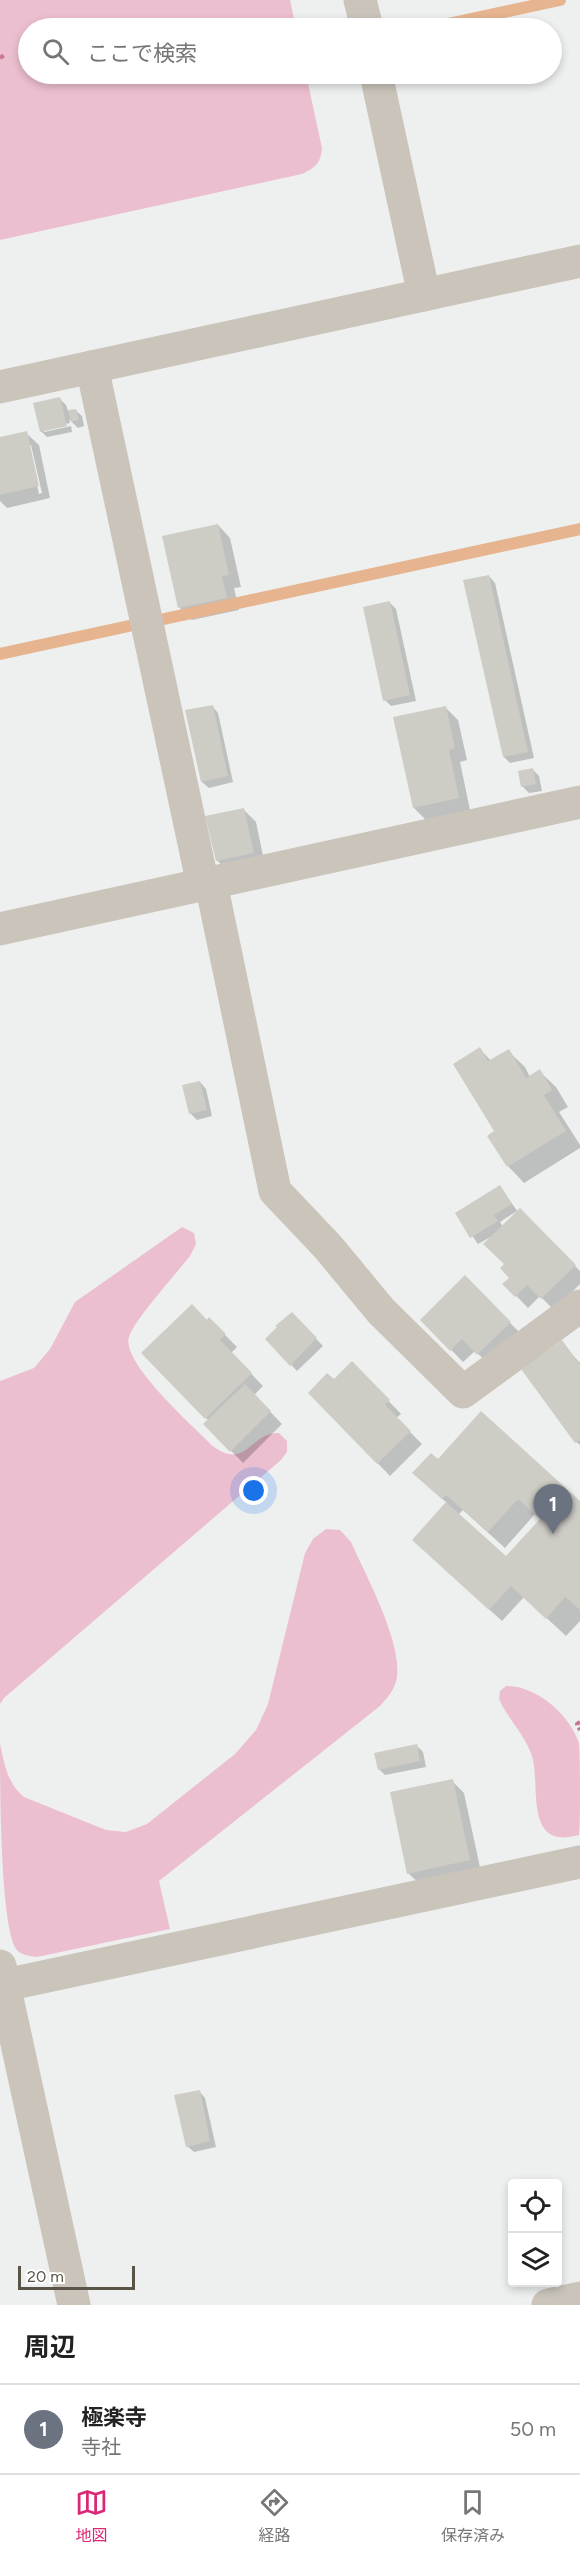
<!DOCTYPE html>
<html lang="ja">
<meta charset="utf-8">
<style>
body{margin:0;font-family:Figtree,"Noto Sans JP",sans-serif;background:#f2f2f2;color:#222}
.controls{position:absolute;right:18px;bottom:18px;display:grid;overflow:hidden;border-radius:6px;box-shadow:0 3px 9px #0003}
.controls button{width:54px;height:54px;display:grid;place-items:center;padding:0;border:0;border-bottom:2px solid #e0e0e0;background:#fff;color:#222;font:30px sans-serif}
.scale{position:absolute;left:18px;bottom:15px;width:117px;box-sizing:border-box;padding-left:6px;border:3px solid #5a5447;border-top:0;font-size:16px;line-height:21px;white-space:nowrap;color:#5a5447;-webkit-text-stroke:4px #fff;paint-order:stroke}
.you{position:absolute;left:254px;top:1491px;width:21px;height:21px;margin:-15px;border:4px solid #fff;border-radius:50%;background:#1a73e8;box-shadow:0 0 0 9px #1a73e833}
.badge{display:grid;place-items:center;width:39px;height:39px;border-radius:50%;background:#db2777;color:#fff;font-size:20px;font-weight:700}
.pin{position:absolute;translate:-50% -50px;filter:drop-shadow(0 2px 3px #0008)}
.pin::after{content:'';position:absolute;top:32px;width:21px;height:18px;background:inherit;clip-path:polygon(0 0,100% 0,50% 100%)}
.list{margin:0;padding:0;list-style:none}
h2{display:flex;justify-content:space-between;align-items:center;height:78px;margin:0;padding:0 24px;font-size:26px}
h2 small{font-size:20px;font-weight:400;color:#767676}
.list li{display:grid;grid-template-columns:39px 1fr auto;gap:18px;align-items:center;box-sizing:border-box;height:90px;padding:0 24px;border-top:2px solid #e0e0e0}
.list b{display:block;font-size:22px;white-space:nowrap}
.list p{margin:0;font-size:20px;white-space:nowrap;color:#767676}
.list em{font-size:20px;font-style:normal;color:#767676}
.icon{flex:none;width:33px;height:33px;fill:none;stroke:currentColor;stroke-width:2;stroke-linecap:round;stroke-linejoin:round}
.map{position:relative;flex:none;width:580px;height:2305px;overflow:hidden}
.search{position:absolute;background:#fff;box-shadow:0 3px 9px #0003;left:18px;right:18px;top:18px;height:66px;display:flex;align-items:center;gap:15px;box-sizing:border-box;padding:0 21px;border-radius:33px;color:#767676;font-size:22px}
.sheet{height:168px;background:#fff}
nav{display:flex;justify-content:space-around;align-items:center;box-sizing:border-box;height:84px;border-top:2px solid #e0e0e0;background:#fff;font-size:16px;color:#767676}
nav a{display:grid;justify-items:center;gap:3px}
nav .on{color:#db2777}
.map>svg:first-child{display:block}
.green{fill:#ecbfd0}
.shadow{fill:#0003;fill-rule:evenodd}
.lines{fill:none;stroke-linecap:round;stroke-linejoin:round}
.stream{stroke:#e6b48e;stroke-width:12}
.building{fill:#cdccc5}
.path{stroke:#c8798e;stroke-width:4;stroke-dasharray:4.5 3;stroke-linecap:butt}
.minor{stroke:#cac4ba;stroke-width:33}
</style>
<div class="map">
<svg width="580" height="2305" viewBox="0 0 580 2305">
<rect width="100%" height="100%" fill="#eef0f0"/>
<g class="green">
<path d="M0,0h290l6,28h-268v46h278l16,74c-1,15 -7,20 -20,26l-302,66z"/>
<path d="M182,1227l12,6 2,11 -6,12c-13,17 -56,64 -61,81 -8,26 66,91 85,110 33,23 36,-15 65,-14l8,8v11l-6,8 -277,238 -4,6v-323l34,-13 16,-19 25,-47z"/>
<path d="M326,1529l14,1 11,12c14,32 59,113 43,145 -3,7 -9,13 -14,19l-221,175 11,48 -133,28c-8,-1 -16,-2 -21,-8 -16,-26 -16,-166 -16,-205 5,21 7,39 24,53l82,33 20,2 21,-8 88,-70 21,-24 12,-26 37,-151 8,-14z"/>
<path d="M506,1686c31,0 63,28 73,57 1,14 1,36 1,51 0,13 0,30 -1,41 -56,16 -38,-50 -47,-79 -7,-21 -24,-37 -33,-57l1,-8z"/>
</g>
<g class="shadow">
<polygon points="60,399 66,405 68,411 75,410 82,416 84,426 78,428 69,419 70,423 44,429 44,432 71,426 72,432 47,437 41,431"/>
<path d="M26,433l13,12 11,53 -43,10 -7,-7v-63zM28,445h3l11,48 -3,1z"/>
<polygon points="218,525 230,538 241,587 234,588 239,610 192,620 180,608"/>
<polygon points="489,576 495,583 534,758 510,763 504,757"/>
<polygon points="390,603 396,609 416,701 391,706 385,700"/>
<polygon points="212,706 218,713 233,782 209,788 202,782"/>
<polygon points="445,707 458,720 467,760 460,762 470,810 426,820 414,808"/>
<polygon points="532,769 539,776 542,791 529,793 523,787 520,772"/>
<polygon points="243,809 256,822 265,865 229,873 217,860"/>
<polygon points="480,1049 491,1061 508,1051 525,1067 530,1077 539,1071 556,1087 568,1107 559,1112 580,1145 580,1148 524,1183 508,1166 496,1132"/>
<polygon points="200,1082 206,1089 212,1116 197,1120 190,1113"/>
<path d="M500,1187l18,25 1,-2 61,61v13l-26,26 -14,-14 -12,12 -23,-24 6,-6 -17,-43 -16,9 -21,-30zM517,1211l1,1 -15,15 -3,-5z"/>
<polygon points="465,1277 522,1335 491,1366 475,1351 463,1362 422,1320"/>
<polygon points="292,1314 323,1346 297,1371 267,1339"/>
<polygon points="209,1319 237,1347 231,1353 263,1386 254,1395 282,1424 243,1463 205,1424 209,1421 143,1353"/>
<polygon points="561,1342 580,1363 580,1445 576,1442"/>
<polygon points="352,1363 401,1414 396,1418 422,1444 390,1476 310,1393 334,1381"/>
<path d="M438,1461l142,42v118l-14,15 -42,-39 -22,24 -76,-69 21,-49 -16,-14zM463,1510l42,38 30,-34 6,5 -35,39 -48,-43z"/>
<polygon points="417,1746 423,1752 426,1767 385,1775 379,1769"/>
<polygon points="452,1781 464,1793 481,1872 421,1885 408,1873"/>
<polygon points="199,2091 205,2098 216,2147 194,2152 187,2146"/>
</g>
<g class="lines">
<g class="stream">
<polyline points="429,28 560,0"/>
<polyline points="164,619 580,529"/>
<polyline points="0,654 129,626"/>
</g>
</g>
<g class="building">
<polygon points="60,397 67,426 40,432 33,403"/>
<polygon points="76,409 79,420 71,422 68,410"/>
<polygon points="27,431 39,486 0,495 0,437"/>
<polygon points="218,524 229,575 222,576 227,598 178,608 162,536"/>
<polygon points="489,575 528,752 503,757 463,580"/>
<polygon points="390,601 410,695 383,701 363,607"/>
<polygon points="213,705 228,776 201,782 185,710"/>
<polygon points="446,706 455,748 449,750 459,798 413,808 393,717"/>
<polygon points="533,768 536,784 521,787 518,771"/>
<polygon points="244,808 254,853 216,861 205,816"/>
<polygon points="480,1047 488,1061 509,1049 526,1078 540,1069 552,1090 544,1095 566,1131 507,1167 487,1136 494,1131 453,1064"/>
<polygon points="200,1081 207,1110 189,1114 182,1085"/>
<polygon points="500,1185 512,1204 494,1215 498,1221 470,1238 455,1213"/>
<polygon points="520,1208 576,1265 541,1299 527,1285 515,1297 502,1284 509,1278 500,1268 504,1264 483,1244"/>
<polygon points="465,1275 511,1322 477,1355 462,1339 450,1351 420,1320"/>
<polygon points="192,1304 207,1320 209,1317 226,1334 220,1340 252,1373 205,1419 141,1353"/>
<polygon points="292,1312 317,1338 290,1366 265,1339 277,1327 275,1326"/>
<polygon points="562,1340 580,1365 580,1440 575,1443 521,1369"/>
<polygon points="352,1361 390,1400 385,1405 411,1431 377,1464 308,1393 327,1373 334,1379"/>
<polygon points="245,1384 271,1411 230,1452 203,1424"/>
<polygon points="481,1411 580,1501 580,1610 565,1597 546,1619 511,1586 489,1610 412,1540 446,1502 506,1556 540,1519 518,1499 488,1532 446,1495 442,1499 412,1473 431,1453 438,1459"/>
<polygon points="417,1744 420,1761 378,1770 374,1753"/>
<polygon points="453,1779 470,1860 407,1874 390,1792"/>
<polygon points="200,2090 210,2141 186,2147 174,2095"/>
</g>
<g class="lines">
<g class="path">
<polyline points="0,58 6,54"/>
<polyline points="580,1722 577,1724 580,1730"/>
</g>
<g class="minor">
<polyline points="360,0 367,28"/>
<polyline points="376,74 424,295"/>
<polyline points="92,367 203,885"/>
<polyline points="0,387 580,261"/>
<polyline points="211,883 275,1191 328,1247 381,1311 463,1392 580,1306"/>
<polyline points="0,929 580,802"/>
<polyline points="0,1966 74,2305"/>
<polyline points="0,1986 580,1862"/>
<polyline points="548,2305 580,2298"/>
</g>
</g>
</svg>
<div class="controls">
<button><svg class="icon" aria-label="locate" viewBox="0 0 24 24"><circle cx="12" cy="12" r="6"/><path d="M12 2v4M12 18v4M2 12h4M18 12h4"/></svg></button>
<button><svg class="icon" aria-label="layers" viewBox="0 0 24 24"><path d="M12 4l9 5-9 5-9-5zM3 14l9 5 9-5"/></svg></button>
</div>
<div class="scale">20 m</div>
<div class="you"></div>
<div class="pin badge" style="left:553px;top:1534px;background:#6b7280">1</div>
<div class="search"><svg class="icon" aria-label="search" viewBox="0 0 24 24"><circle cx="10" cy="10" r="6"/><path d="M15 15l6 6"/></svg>ここで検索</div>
</div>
<section class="sheet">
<h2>周辺<small></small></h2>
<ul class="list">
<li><span class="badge" style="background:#6b7280">1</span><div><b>極楽寺</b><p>寺社</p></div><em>50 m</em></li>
</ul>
</section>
<nav>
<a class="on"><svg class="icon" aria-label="map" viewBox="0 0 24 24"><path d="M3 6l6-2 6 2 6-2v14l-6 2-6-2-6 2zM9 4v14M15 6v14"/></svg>地図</a>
<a><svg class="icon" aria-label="directions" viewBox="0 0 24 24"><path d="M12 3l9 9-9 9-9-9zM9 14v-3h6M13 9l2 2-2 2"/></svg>経路</a>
<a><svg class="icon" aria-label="saved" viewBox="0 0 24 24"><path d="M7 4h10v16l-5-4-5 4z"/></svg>保存済み</a>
</nav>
